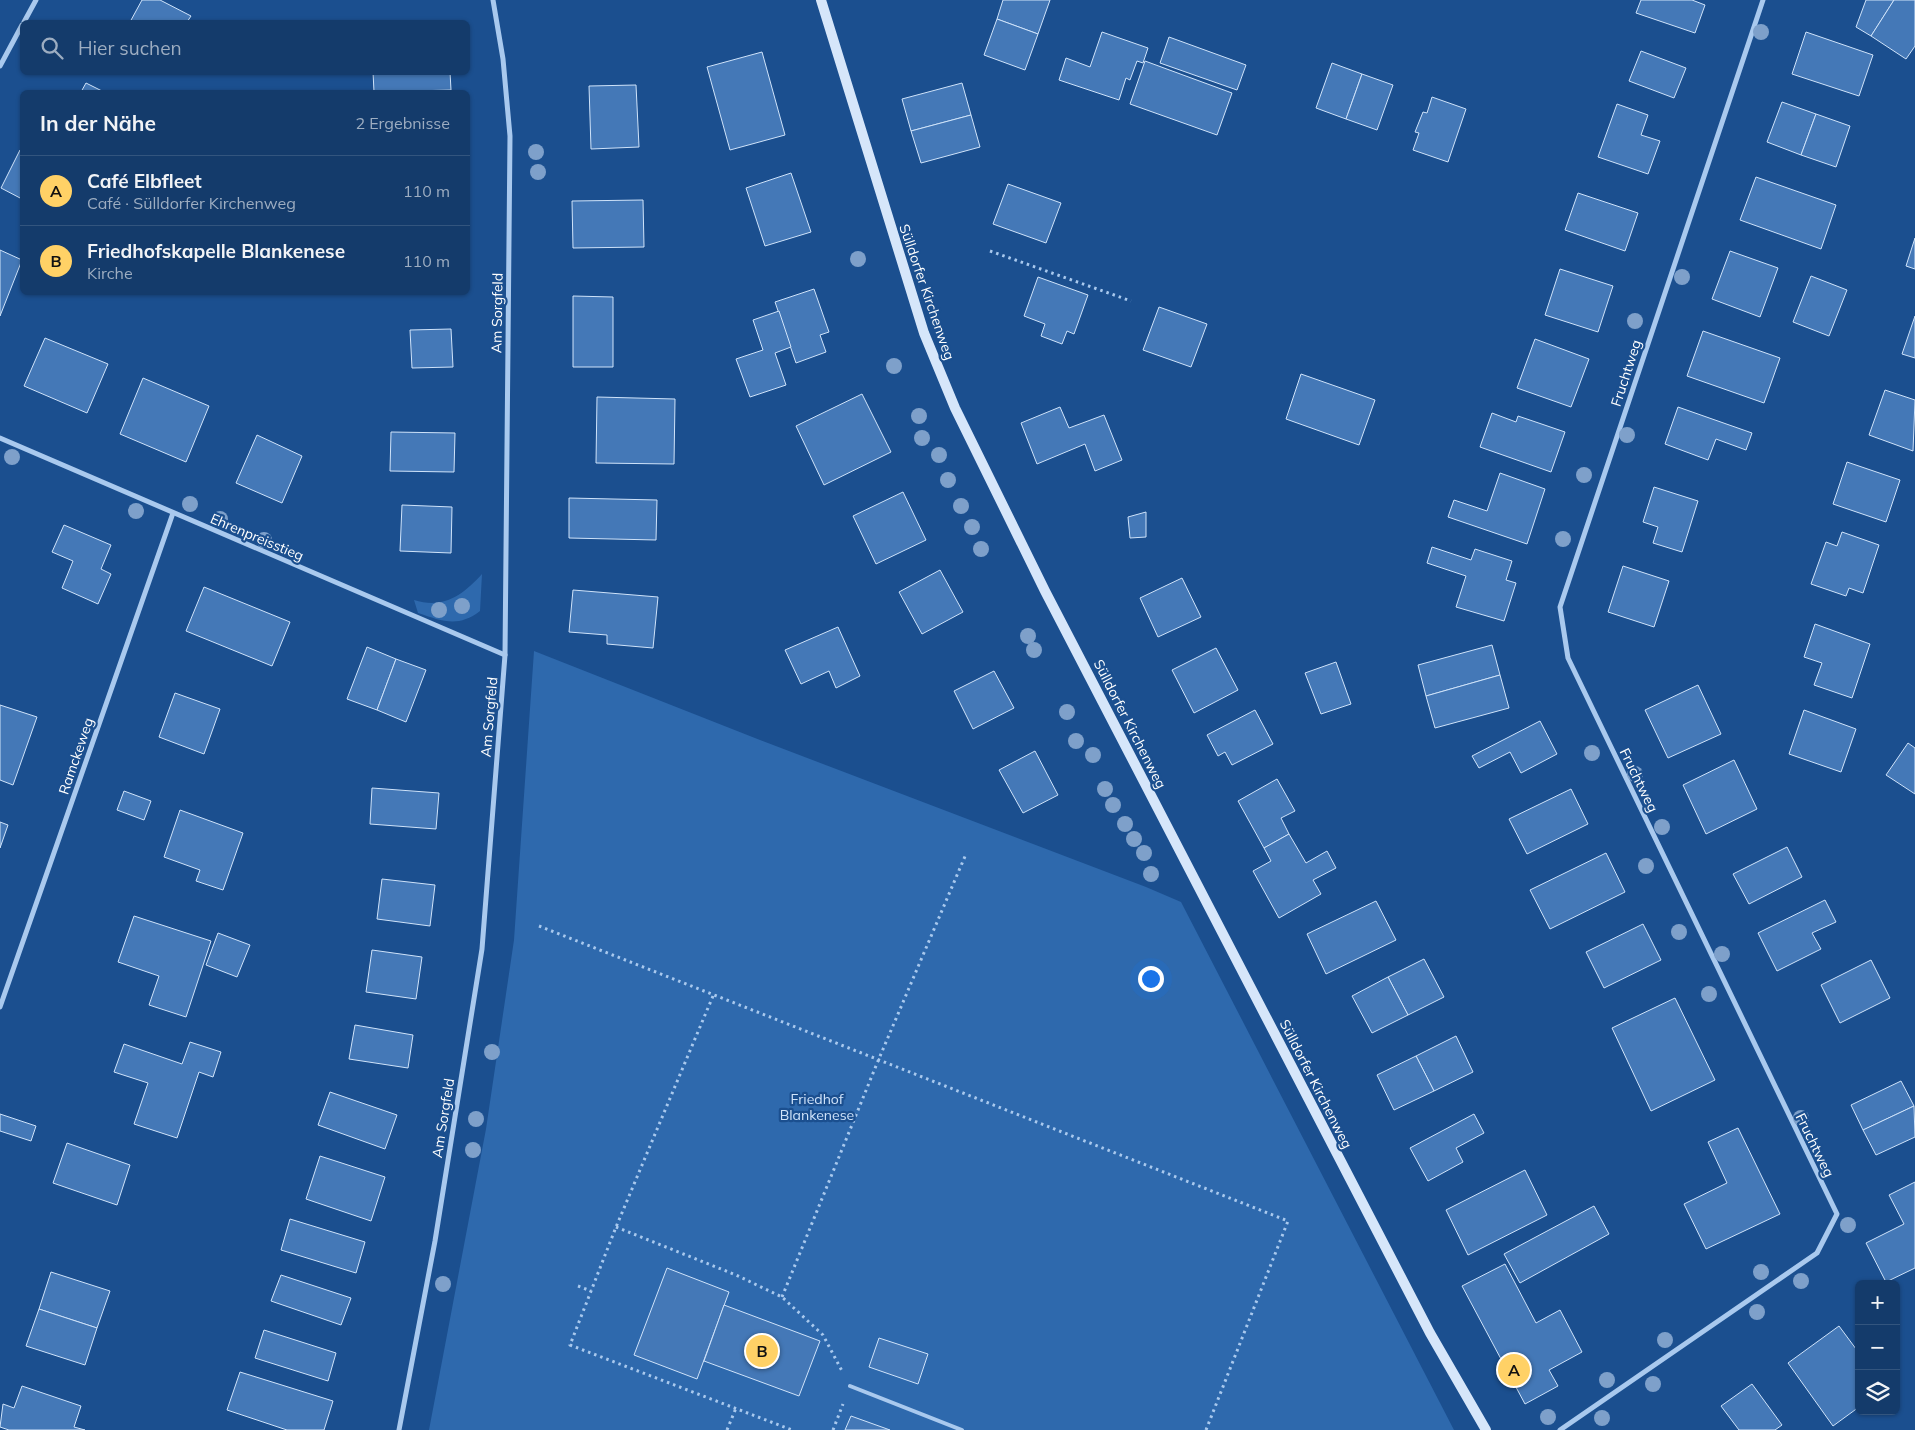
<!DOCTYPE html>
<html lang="de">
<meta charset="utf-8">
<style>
body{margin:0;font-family:Mulish,sans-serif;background:#1d4271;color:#f1f3f6}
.controls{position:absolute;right:15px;bottom:15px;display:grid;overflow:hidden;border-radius:8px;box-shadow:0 1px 4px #0004}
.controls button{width:45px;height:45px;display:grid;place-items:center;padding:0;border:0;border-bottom:1px solid #33557e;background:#143b6b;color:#f1f3f6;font:25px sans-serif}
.you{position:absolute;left:1150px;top:978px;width:18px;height:18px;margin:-12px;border:4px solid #fff;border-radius:50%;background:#1a73e8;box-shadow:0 0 0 8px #1a73e833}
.badge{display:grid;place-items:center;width:32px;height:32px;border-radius:50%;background:#ffd166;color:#111;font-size:16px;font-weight:700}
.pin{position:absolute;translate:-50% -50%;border:2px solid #fff;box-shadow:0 1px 5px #0006}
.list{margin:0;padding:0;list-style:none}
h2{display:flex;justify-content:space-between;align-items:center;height:65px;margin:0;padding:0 20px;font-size:21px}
h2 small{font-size:16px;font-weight:400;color:#9dadc1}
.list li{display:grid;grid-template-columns:32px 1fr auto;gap:15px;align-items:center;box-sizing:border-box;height:70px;padding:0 20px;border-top:1px solid #33557e}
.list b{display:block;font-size:19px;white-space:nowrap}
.list p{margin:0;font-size:16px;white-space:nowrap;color:#9dadc1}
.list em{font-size:16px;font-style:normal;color:#9dadc1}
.icon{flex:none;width:28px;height:28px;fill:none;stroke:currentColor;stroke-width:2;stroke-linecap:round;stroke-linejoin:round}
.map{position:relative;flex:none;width:1915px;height:1430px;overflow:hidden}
.search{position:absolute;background:#143b6b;box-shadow:0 1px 4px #0004;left:20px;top:20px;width:450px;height:55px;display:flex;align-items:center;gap:12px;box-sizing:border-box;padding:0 18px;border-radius:8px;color:#9dadc1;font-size:19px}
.panel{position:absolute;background:#143b6b;box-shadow:0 1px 4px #0004;left:20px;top:90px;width:450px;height:205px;border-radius:8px}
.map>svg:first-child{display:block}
.green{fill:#2e69ad}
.building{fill:#4478b7;stroke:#cfe3fa}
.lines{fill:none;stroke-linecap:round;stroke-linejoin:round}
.path{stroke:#a9c9ee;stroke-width:3;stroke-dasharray:2.5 4;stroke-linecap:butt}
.lane{stroke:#a9c9ee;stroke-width:4}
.street{stroke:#a9c9ee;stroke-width:5}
.secondary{stroke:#d6e6fa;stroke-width:10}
.tree{fill:#7ea0ca}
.labels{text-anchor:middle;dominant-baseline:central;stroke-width:4.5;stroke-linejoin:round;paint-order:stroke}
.street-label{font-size:14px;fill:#fff;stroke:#1b4f8f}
.park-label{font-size:14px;fill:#cfe3fa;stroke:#1b4f8f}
</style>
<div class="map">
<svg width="1915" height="1430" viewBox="0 0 1915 1430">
<rect width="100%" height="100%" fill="#1b4f8f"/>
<g class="green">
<path d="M482,574l-2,37c-22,17 -38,10 -62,2l-4,-13c29,9 48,-4 68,-26z"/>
<polygon points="534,651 760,740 1146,887 1181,902 1454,1430 429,1430 486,1129 514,940"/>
</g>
<g class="building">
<polygon points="142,0 160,0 191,16 187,22 130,22"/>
<polygon points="1003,0 1050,0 1038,34 997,19"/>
<polygon points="1641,0 1692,0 1705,5 1695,33 1636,13"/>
<polygon points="1866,0 1894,0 1871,36 1856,27"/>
<polygon points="1894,0 1915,0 1915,46 1906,59 1871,36"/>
<polygon points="997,19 1038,34 1025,70 984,55"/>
<polygon points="1102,32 1148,48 1143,63 1137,61 1130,80 1126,78 1119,100 1059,80 1066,58 1090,67"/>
<polygon points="1806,32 1873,55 1859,96 1792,74"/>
<polygon points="1169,37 1246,65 1237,90 1160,63"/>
<polygon points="1641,51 1686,68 1674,98 1629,81"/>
<polygon points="762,52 785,135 730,150 707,67"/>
<polygon points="1145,61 1232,93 1217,135 1130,104"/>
<polygon points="1332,63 1362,74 1346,119 1316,108"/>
<polygon points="373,72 450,72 451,90 374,92"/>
<polygon points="1362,74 1393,85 1377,130 1346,119"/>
<polygon points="86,83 104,92 81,92"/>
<polygon points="962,83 971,115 911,131 902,99"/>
<polygon points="636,85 639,147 591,149 589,86"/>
<polygon points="1432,97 1466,109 1448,162 1413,150 1419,133 1415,132 1423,112 1427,113"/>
<polygon points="1782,102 1816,114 1801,155 1767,142"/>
<polygon points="1617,104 1648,115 1641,135 1660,141 1648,174 1598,157"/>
<polygon points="1816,114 1850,126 1836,167 1801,155"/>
<polygon points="971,115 980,147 921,163 911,131"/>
<polygon points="20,150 22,151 22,199 1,188"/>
<polygon points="791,173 811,232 765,246 746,188"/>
<polygon points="1756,177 1836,205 1821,249 1740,220"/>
<polygon points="1008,184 1061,203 1046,243 993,224"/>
<polygon points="1578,193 1638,213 1625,251 1565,230"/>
<polygon points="643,200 644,247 573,248 572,201"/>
<polygon points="1915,238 1915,269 1906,266"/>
<polygon points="0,250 22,260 0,316"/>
<polygon points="1730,251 1778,268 1760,317 1712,299"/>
<polygon points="1560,269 1613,286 1598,332 1545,315"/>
<polygon points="1811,276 1847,290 1829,336 1793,322"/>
<polygon points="1038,277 1088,295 1074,334 1067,331 1062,344 1041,336 1045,324 1024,316"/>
<polygon points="814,289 829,332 820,335 826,352 796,363 775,302"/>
<polygon points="573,296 613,297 613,367 573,367"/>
<polygon points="1159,307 1207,324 1191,367 1143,350"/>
<polygon points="779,311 791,347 775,353 786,385 750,397 736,359 763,350 753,320"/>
<polygon points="1915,316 1915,358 1902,354"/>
<polygon points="451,329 453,367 412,368 410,330"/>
<polygon points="1703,331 1780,358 1764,403 1687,376"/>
<polygon points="45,338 108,364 87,413 24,386"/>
<polygon points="1535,339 1589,359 1571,407 1517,388"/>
<polygon points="1301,374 1375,400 1359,445 1286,419"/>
<polygon points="143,378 209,406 186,462 120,434"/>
<polygon points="1885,390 1915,400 1913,451 1869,435"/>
<polygon points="862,394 891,452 824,485 796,426"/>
<polygon points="597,397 675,399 674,464 596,463"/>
<polygon points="1060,407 1069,428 1104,415 1122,460 1095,471 1085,444 1037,464 1021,423"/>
<polygon points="1678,407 1752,433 1746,450 1716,439 1708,460 1665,444"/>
<polygon points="1492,413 1516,422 1518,416 1565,432 1551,472 1480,447"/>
<polygon points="391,432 455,433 454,472 390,471"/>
<polygon points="257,435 302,456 282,503 236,483"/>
<polygon points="1847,462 1900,480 1886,522 1833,504"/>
<polygon points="1500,473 1545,489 1527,544 1448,517 1454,500 1487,511"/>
<polygon points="1654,487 1698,501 1682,552 1653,543 1658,527 1643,522"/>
<polygon points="903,492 926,540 876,564 853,516"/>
<polygon points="569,498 657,500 656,540 569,538"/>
<polygon points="402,505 452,507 451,553 400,551"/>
<polygon points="1146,512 1146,537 1130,538 1128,517"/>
<polygon points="64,525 111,545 101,569 111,574 98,604 62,588 73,561 52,552"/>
<polygon points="1842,532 1879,545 1863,593 1849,588 1846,596 1811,584 1826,542 1837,546"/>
<polygon points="1432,547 1471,560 1475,549 1512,561 1506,580 1516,583 1504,621 1456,607 1466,576 1427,563"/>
<polygon points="1623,566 1669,581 1654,627 1608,612"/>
<polygon points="940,570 963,612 922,634 899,592"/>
<polygon points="1182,578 1201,617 1158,637 1140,598"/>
<polygon points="204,587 290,622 272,666 186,631"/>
<polygon points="573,590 658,597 653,648 607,644 607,635 569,632"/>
<polygon points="1815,624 1870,644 1852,698 1814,685 1822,663 1804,657"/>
<polygon points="838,627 860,676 836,688 829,671 801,684 785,650"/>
<polygon points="1492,645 1500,675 1426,696 1418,665"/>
<polygon points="367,647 396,659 377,710 347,699"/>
<polygon points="1216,648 1238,690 1194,713 1172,670"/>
<polygon points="396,659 426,670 406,722 377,710"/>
<polygon points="1336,662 1351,704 1321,714 1305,673"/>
<polygon points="994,671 1014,708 973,729 954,691"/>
<polygon points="1500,675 1509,708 1435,728 1426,696"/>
<polygon points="1698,685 1721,734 1668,758 1645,710"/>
<polygon points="175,693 220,709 204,754 159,737"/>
<polygon points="0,705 37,717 13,785 0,780"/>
<polygon points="1255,710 1273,744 1232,765 1225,752 1218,756 1207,735"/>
<polygon points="1804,710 1856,729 1841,772 1789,754"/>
<polygon points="1540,721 1557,754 1521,773 1510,752 1479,768 1472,756"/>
<polygon points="1908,743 1915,748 1915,794 1886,775"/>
<polygon points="1035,751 1058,795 1023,813 999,770"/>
<polygon points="1734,760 1757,809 1706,834 1683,785"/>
<polygon points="1277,779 1295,811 1281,818 1289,834 1264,848 1238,801"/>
<polygon points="372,788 439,793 436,829 370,824"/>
<polygon points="1571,789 1588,824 1527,854 1509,819"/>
<polygon points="124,791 151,801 144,820 117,810"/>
<polygon points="180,810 243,833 223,890 196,881 200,870 164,857"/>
<polygon points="0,822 8,825 0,848"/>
<polygon points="1289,834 1306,863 1327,851 1336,868 1313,880 1321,894 1279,918 1253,871 1271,861 1264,848"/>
<polygon points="1787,847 1802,877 1749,904 1733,874"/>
<polygon points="1606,853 1625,892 1550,929 1530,890"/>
<polygon points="382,879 435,885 430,926 377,919"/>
<polygon points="1825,900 1836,922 1812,933 1821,949 1777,971 1758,933"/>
<polygon points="1376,901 1396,940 1326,974 1307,934"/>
<polygon points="134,916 211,941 186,1017 149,1005 159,976 118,962"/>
<polygon points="1643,924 1661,960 1604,988 1586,952"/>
<polygon points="218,933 250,945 237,977 206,965"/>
<polygon points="372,950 422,957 416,999 366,992"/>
<polygon points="1424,959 1444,997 1408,1015 1388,977"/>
<polygon points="1871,960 1890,998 1840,1023 1821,985"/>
<polygon points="1388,977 1408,1015 1372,1033 1352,996"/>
<polygon points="1675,998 1715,1080 1651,1111 1612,1028"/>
<polygon points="355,1025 413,1035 408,1068 349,1059"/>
<polygon points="1456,1036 1473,1072 1434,1091 1416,1056"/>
<polygon points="190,1042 221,1052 213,1077 199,1072 177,1138 134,1124 148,1083 114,1072 124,1044 182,1064"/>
<polygon points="1416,1056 1434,1091 1394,1110 1377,1075"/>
<polygon points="1901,1081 1914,1106 1863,1130 1851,1105"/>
<polygon points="330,1092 397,1115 385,1149 318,1125"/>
<polygon points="1914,1106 1915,1137 1876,1155 1863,1130"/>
<polygon points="0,1114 36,1126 31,1141 0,1131"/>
<polygon points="1474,1114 1484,1133 1456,1148 1463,1162 1428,1181 1410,1148"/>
<polygon points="1738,1128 1780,1214 1706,1249 1684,1204 1727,1183 1708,1142"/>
<polygon points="67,1143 130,1165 117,1205 53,1183"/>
<polygon points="320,1156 385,1177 371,1221 306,1199"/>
<polygon points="1525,1170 1547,1215 1468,1255 1446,1210"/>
<polygon points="1915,1182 1915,1268 1886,1282 1866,1243 1904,1224 1889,1195"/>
<polygon points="1594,1206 1609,1234 1520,1283 1504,1254"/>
<polygon points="290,1219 365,1242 356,1273 281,1250"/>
<polygon points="1505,1264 1536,1323 1560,1310 1582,1352 1549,1370 1558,1386 1525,1404 1462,1286"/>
<polygon points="667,1268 729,1292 697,1379 634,1355"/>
<polygon points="51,1272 110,1291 97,1328 39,1309"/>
<polygon points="281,1275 351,1298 341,1325 271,1301"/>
<polygon points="724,1305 820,1341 799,1396 704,1361"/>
<polygon points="39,1309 97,1328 85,1365 26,1346"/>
<polygon points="1839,1326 1859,1353 1859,1407 1833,1426 1788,1363"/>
<polygon points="264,1330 336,1353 328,1381 255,1358"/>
<polygon points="879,1338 928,1354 918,1384 869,1367"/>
<polygon points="240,1372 333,1401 324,1430 287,1430 227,1410"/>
<polygon points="1752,1384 1782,1425 1775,1430 1739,1430 1721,1406"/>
<polygon points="22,1386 81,1406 74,1427 85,1430 9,1430 0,1427 3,1404 14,1408"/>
<polygon points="851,1416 890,1430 845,1430"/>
</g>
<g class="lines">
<g class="path">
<polyline points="990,251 1131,301"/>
<polyline points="539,926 1288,1221 1206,1430"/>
<polyline points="713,996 616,1227 570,1345 792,1430"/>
<polyline points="616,1227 736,1275 782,1297 823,1335 842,1371"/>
<polyline points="578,1286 591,1291"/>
<polyline points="782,1297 878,1061 966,854"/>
<polyline points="727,1430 736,1408"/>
<polyline points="833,1430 843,1404"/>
</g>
<polyline class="lane" points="850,1386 962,1430"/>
<g class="street">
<polyline points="24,22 36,0"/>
<polyline points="0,66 22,25"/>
<polyline points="0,438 505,655"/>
<polyline points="0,1007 173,513"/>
<polyline points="399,1430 435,1241 482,949 505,655 510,136 503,59 493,0"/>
<polyline points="1560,1430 1817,1253 1837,1214 1568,658 1560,607 1763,0"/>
</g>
<polyline class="secondary" points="821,0 924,333 955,408 1045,591 1430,1333 1486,1430"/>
</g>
<g class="tree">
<circle cx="1761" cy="32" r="8"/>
<circle cx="536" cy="152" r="8"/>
<circle cx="538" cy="172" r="8"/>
<circle cx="858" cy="259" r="8"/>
<circle cx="1682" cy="277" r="8"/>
<circle cx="1635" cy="321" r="8"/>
<circle cx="894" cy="366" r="8"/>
<circle cx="919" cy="416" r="8"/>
<circle cx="1627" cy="435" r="8"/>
<circle cx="922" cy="438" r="8"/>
<circle cx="939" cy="455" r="8"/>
<circle cx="12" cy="457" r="8"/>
<circle cx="1584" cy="475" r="8"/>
<circle cx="948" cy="480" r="8"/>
<circle cx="190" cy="504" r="8"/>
<circle cx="961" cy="506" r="8"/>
<circle cx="136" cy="511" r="8"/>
<circle cx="220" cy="519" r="8"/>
<circle cx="972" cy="527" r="8"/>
<circle cx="1563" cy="539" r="8"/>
<circle cx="264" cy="540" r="8"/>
<circle cx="981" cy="549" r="8"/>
<circle cx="462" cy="606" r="8"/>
<circle cx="439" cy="610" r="8"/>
<circle cx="1028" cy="636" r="8"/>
<circle cx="1034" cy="650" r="8"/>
<circle cx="1067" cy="712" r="8"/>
<circle cx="1076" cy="741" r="8"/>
<circle cx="1592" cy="753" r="8"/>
<circle cx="1093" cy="755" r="8"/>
<circle cx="1635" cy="774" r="8"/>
<circle cx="1105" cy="789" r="8"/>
<circle cx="1113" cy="805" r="8"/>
<circle cx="1125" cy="824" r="8"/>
<circle cx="1662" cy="827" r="8"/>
<circle cx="1134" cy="839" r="8"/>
<circle cx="1144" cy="853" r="8"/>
<circle cx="1646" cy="866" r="8"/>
<circle cx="1151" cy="874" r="8"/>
<circle cx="1679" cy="932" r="8"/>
<circle cx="1722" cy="954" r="8"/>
<circle cx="1709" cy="994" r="8"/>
<circle cx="492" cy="1052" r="8"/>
<circle cx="1801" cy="1118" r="8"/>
<circle cx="476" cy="1119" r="8"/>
<circle cx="473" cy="1150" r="8"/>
<circle cx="1848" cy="1225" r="8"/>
<circle cx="1761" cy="1272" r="8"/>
<circle cx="1801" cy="1281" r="8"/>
<circle cx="443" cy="1284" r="8"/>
<circle cx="1757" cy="1312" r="8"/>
<circle cx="1665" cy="1340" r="8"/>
<circle cx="1607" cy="1380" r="8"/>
<circle cx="1653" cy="1384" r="8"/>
<circle cx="1548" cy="1417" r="8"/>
<circle cx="1602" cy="1418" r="8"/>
</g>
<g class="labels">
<g class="street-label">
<text transform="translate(927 292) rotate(71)">Sülldorfer Kirchenweg</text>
<text transform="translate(497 313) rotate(-89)">Am Sorgfeld</text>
<text transform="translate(1626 373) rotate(-72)">Fruchtweg</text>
<text transform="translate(257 537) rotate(23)">Ehrenpreisstieg</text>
<text transform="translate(489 717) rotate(-85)">Am Sorgfeld</text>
<text transform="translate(1130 724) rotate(63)">Sülldorfer Kirchenweg</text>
<text transform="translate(76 756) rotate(-71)">Ramckeweg</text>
<text transform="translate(1639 780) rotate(64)">Fruchtweg</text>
<text transform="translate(1316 1084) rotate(63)">Sülldorfer Kirchenweg</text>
<text transform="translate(443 1118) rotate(-81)">Am Sorgfeld</text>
<text transform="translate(1815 1145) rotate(64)">Fruchtweg</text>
</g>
<g class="park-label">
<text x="817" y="1099">Friedhof<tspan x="817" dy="16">Blankenese</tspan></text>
</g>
</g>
</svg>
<div class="controls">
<button>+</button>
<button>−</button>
<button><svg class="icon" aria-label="layers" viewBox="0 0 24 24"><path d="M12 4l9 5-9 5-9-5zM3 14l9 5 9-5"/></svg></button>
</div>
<div class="you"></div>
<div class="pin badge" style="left:1514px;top:1370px">A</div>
<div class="pin badge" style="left:762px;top:1351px">B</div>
<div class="search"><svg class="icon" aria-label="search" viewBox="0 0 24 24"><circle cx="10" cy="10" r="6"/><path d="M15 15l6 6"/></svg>Hier suchen</div>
<section class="panel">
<h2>In der Nähe<small>2 Ergebnisse</small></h2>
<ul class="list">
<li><span class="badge">A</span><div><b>Café Elbfleet</b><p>Café · Sülldorfer Kirchenweg</p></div><em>110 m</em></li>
<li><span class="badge">B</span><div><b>Friedhofskapelle Blankenese</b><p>Kirche</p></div><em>110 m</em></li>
</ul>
</section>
</div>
